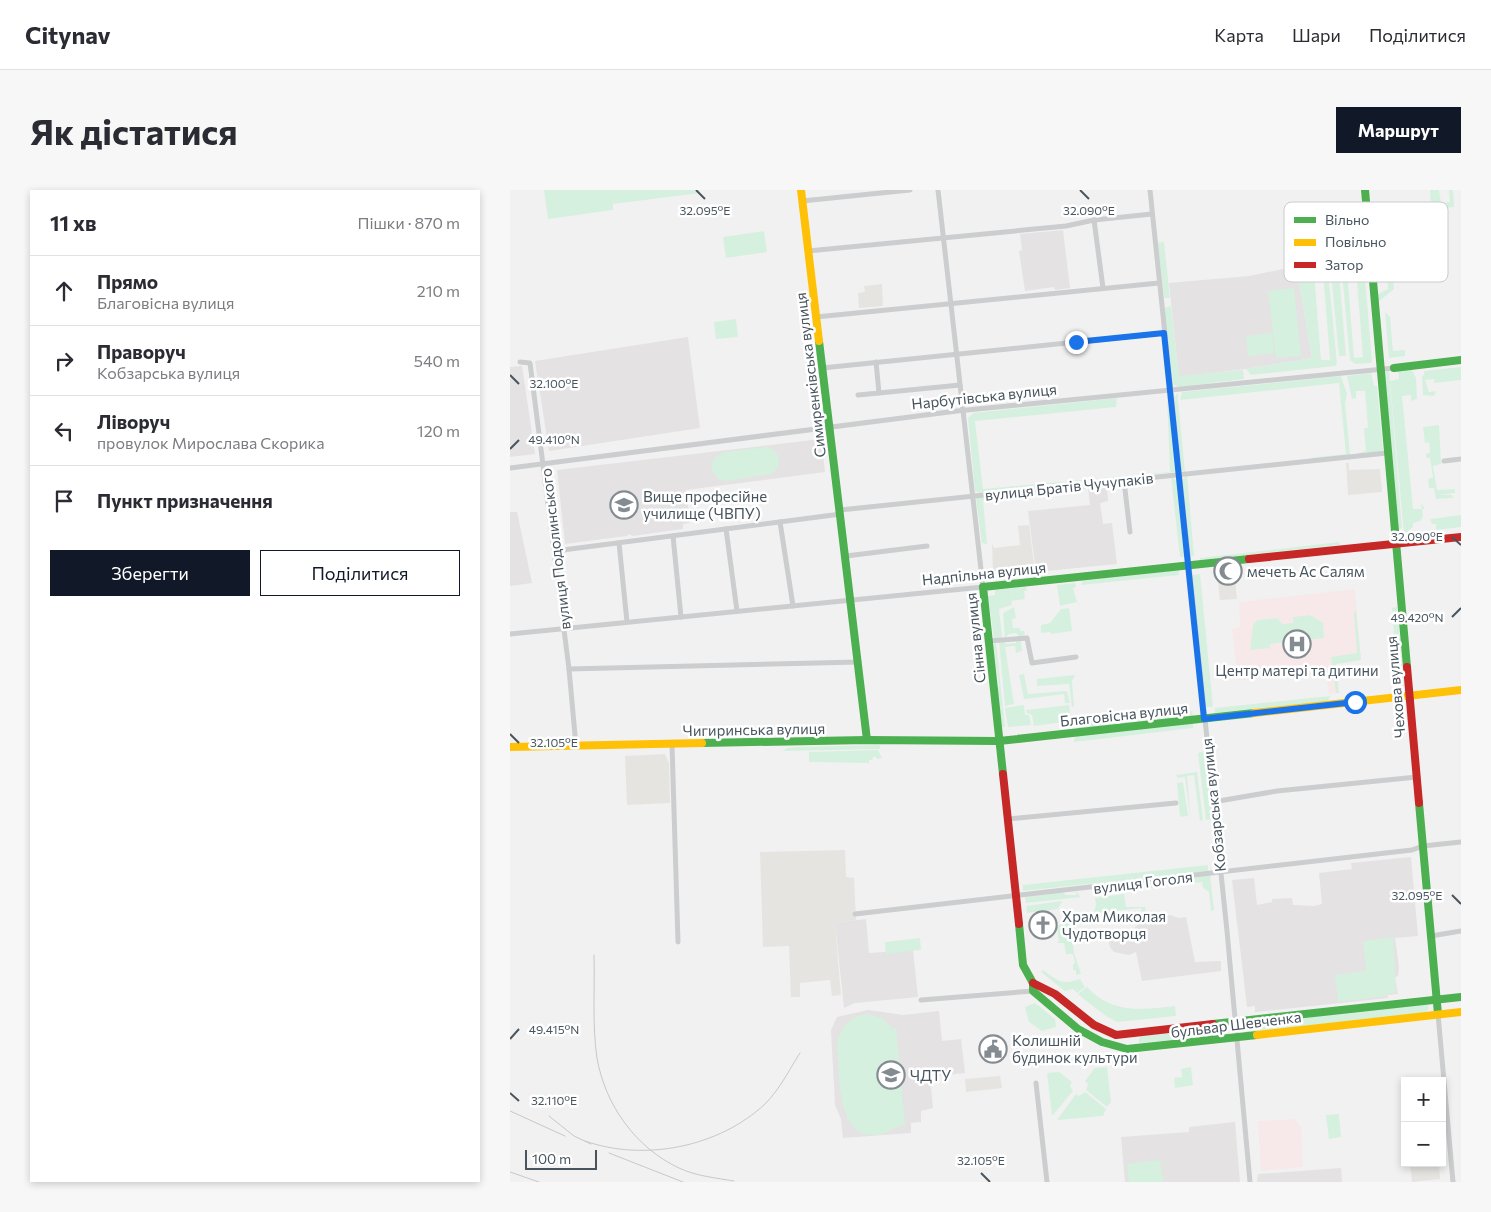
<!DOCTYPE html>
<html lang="uk">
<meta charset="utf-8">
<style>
body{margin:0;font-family:Commissioner,sans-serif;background:#f7f7f7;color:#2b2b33}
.controls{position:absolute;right:15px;bottom:15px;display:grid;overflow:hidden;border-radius:0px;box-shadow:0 2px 8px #0003}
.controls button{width:45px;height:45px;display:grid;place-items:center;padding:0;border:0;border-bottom:1px solid #e1e1e2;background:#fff;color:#2b2b33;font:25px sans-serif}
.scale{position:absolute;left:15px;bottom:12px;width:72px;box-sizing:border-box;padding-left:5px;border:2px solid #48555e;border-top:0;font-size:14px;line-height:18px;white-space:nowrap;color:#48555e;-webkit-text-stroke:4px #fff;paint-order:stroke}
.stop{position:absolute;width:15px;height:15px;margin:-11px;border:4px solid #1a73e8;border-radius:50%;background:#fff}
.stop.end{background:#1a73e8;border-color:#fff;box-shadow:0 1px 5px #0008}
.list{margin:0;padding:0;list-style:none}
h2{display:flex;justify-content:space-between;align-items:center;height:65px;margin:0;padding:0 20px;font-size:21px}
h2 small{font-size:16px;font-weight:400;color:#7c7c81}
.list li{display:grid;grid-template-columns:32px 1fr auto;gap:15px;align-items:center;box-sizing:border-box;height:70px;padding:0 20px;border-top:1px solid #e1e1e2}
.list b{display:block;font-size:19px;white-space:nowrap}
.list p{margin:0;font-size:16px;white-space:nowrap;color:#7c7c81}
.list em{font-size:16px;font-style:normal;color:#7c7c81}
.actions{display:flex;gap:10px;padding:15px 20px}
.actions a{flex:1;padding:11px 0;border:1px solid #111827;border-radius:0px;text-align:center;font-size:18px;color:#111827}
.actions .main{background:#111827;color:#fff}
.icon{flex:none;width:28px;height:28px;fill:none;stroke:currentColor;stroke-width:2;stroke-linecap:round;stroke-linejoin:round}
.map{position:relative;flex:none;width:951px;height:992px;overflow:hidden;border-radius:0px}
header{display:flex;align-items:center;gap:30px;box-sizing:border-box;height:70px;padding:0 25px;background:#fff;border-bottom:1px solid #e1e1e2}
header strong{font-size:24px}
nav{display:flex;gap:28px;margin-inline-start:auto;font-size:18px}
.intro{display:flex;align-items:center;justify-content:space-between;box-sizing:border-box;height:120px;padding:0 30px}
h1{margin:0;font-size:35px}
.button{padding:12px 22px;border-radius:0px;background:#111827;color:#fff;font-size:18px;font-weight:700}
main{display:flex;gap:30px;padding:0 30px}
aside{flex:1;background:#fff;border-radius:0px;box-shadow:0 2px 8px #0003}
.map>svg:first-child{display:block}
.commercial{fill:#e6e4e0}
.education{fill:#e4e2e3}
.medical{fill:#f7e9e9}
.green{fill:#d6f0df;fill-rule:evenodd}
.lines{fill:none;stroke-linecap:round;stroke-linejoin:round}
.street{stroke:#cbcdcf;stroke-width:5}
.fast{stroke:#4caf50;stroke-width:8}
.slow{stroke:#ffc107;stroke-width:8}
.jam{stroke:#c62828;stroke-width:8}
.rail{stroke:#c6c8ca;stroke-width:1}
.route{stroke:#1a73e8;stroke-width:6}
.ticks{fill:none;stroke:#48555e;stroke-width:2}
.labels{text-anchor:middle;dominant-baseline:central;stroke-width:5;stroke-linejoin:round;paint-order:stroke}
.street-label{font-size:15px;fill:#48555e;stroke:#fff}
.poi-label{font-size:15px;fill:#48555e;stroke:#fff;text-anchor:start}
.key{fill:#fff;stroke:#c8cccf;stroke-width:1}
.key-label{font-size:14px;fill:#48555e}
.ticks-label{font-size:12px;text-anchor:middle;fill:#48555e;stroke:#fff;stroke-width:5;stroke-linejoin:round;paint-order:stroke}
</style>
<header>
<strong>Citynav</strong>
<nav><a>Карта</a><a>Шари</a><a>Поділитися</a></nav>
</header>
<div class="intro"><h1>Як дістатися</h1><a class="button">Маршрут</a></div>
<main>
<aside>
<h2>11 хв<small>Пішки · 870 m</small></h2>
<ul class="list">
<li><svg class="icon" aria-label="ahead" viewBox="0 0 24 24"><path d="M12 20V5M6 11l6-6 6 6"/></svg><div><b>Прямо</b><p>Благовісна вулиця</p></div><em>210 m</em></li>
<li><svg class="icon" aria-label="right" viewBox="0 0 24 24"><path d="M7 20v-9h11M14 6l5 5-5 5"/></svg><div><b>Праворуч</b><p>Кобзарська вулиця</p></div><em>540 m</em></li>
<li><svg class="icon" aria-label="left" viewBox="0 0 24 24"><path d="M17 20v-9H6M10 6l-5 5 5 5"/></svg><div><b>Ліворуч</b><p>провулок Мирослава Скорика</p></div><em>120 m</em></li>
<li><svg class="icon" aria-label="arrive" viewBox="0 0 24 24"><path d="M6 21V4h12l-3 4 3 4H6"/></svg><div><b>Пункт призначення</b></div></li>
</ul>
<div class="actions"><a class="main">Зберегти</a><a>Поділитися</a></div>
</aside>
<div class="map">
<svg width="951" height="992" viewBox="0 0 951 992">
<rect width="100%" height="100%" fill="#f2f1f1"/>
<g class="commercial">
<polygon points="372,94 373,116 349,118 348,103 355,102 354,96"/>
<polygon points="836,273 839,273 839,280 870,279 872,302 838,305"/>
<polygon points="519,335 524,374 523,379 487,384 483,380 482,353 484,358 510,355 508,336"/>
<polygon points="724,379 727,409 710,410 707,382"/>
<polygon points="155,564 159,573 160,613 117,615 115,566"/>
<polygon points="335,660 336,687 344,688 346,730 325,733 331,805 322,806 320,790 290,793 290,807 281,807 279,756 253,757 250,662"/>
<polygon points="490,886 492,898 456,902 455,889"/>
<polygon points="900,973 929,973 930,989 902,992"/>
</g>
<g class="education">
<polygon points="553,40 560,98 545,100 544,97 515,101 509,61 512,60 510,44"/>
<polygon points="788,76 789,91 802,168 736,179 669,187 659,93 739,86"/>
<polygon points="178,147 190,238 39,261 25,171"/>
<polygon points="12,176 25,264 0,267 0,177"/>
<polygon points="311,249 315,282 176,300 180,333 173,334 173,339 123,346 119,344 117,346 55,354 47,280"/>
<polygon points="597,296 598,311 590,313 593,334 602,333 607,374 526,382 518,321 580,315 578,297"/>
<polygon points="0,322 7,322 22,393 0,396"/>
<polygon points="901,667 908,746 885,748 889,777 888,786 885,787 888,804 878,805 878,808 745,822 745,816 737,817 722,690 744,688 747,715 762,712 762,709 782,708 783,715 804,716 812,714 809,683 842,679 841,673"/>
<polygon points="660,725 669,728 676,727 685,772 711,771 711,781 632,791 626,762 619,765 604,762 600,757 597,741 622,742 623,746 625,746 625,737 637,728"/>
<polygon points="356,729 359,763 403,760 408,807 345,813 334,818 325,733"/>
<polygon points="358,820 393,825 429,821 432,851 451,849 455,883 420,887 423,918 411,921 411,932 401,933 401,943 333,948 331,929 325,915 321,840 327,827"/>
<polygon points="725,932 730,992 615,992 611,947 679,942 679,937"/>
<polygon points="831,978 832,992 747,992 748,984"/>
</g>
<g class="medical">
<polygon points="845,399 851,470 826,474 829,503 819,504 816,480 728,491 722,439 730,437 729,412"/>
<polygon points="785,929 791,937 793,977 751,981 748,931"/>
</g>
<g class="green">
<polygon points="34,0 189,0 190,3 103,14 103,20 38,29"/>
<polygon points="920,0 929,0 931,13 940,12 939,0 943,0 944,17 868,25 864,22 870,22 870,24 921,19"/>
<polygon points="878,35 884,99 868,112 868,104 878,99 876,78 872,76 868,36"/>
<polygon points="254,41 257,62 216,68 213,47"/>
<polygon points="653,52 654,52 660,108 654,108 648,53"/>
<polygon points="854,77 862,171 861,173 845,174 840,170 832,83 833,80 837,80 844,168 853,167 846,80"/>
<polygon points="818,81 827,174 825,176 741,185 736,179 802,168 789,91 795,91 797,86 804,83 811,170 820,170 813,82"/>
<polygon points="826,81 829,83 836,166 829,166 821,84"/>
<polygon points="784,98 791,166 766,168 758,101"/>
<polygon points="661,116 669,186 733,180 734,189 670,197 663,195 654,118"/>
<polygon points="875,122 880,127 883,161 895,160 895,166 879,168"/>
<polygon points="226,129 228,147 206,149 204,132"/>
<polygon points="762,143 764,163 738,166 736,146"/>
<polygon points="951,177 951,190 924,193 924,189 915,190 919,202 926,201 924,206 913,205 912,186 914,185 914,181"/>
<polygon points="901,178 906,188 907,209 901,211 901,205 892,206 903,319 912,319 911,313 915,319 912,319 913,327 910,331 903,333 903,337 894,344 880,191 889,189 888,179"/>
<polygon points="879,181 892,338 889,339 875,187 875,182"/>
<polygon points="861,183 864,196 867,196 873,261 849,265 848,263 856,261 854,238 858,238 855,201 846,201 846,208 842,209 837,186"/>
<polygon points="831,186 837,204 835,213 840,266 802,270 801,268 836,264 829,193 670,210 672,202"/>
<polygon points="668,203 668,209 675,282 671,280 664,207"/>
<polygon points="657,205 667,280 665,282 469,303 465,301 458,228 463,223 607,208 606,217 465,231 473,299 660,282"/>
<polygon points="929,235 931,274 923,276 927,300 945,299 945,303 929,305 942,305 943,308 926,309 924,298 919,298 918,289 923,287 920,268 916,268 916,264 920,263 919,252 915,253 913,237"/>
<path d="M258,257c13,5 15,19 3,27l-47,7 -6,-2 -6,-8 1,-12 11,-7z"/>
<polygon points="677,285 684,366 680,367 672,290"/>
<polygon points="661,287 667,291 675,367 670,367"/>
<polygon points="611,292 612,295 473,310 477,354 472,353 466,309 468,307"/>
<polygon points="951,325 951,337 926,340 926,334 922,334 920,329"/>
<polygon points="829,352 830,355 690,370 690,368"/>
<polygon points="669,380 669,385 571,395 573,391"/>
<polygon points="690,384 703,517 696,517 682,385"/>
<polygon points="565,393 566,397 563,398 567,412 550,416 547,395"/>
<polygon points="516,397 517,401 514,401 515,409 502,411 501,406 502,415 489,419 492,447 484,449 478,406 485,405 485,400"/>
<polygon points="504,417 506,428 502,429 503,438 510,438 510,441 514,441 515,444 510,447 506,443 499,444 495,448 493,423"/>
<polygon points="887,417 894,496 888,497 882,418"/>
<polygon points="559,418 562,441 541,444 540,442 531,443 531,435 540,433 551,419"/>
<polygon points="846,420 851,470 826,474 829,503 826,503 821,467 847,463 844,423"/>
<polygon points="800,425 813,433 814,448 760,454 760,458 740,460 743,435 747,430 768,428 772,434 783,433 783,427"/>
<polygon points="507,449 511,452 512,461 506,463 505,456 495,457 504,514 495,516 489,451 493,450 496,454 506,453"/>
<polygon points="486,452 495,537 492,537 487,499 489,496 483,455"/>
<polygon points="514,484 518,504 557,501 560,513 555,513 554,504 514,509 509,485"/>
<polygon points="565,485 562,491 564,516 562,517 559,494 527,496 527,489"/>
<polygon points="821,506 817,511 705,523 705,518"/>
<polygon points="514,515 515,525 519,525 521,535 498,537 495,518"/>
<polygon points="559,515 561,531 524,536 522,525 517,523 516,520"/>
<polygon points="682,521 683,526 567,539 564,532"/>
<polygon points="683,533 683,538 564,552 565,546"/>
<polygon points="370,555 370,559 273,561 277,558 286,557"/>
<polygon points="368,560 372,568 368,569 364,566 362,570 359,570 359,573 299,572 299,562"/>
<polygon points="695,561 702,629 696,630 688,563"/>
<polygon points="687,582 693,630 690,631 684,585 677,586 681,632 675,587 668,588 666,585"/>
<polygon points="673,592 678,626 670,627 667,593"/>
<polygon points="698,675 698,681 513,701 513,695"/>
<polygon points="700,685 704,720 701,721 699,702 693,698 692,692 676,694 676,688"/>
<polygon points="657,691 658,696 585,705 586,699"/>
<polygon points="566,701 571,707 516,713 515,707 554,702 555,705 566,705"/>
<path d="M614,704l2,13h19l2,11 -56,7 5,-20 -1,-7zM631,718l1,7 -46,6 -1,-8z"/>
<polygon points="552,711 548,719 517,723 516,716"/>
<polygon points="560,731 564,763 571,784 566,785 566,780 563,780 563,775 565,773 563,764 556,764 554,753 546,753 549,752 547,738 552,732"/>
<polygon points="883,747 886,802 877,804 877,806 828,812 825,785 856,781 853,751"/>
<polygon points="410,748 411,760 376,764 375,752"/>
<path d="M533,780c16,12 20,15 37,9l5,8 -8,6 -4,-4 -8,2 -24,-19z"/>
<path d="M577,797c25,27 55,23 88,19l1,10 -59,6 -11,-6 -26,-20 -2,-2z"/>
<polygon points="525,813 545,829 546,837 532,841 519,832 515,817"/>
<polygon points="917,814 919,818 916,822 734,843 732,837 734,833"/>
<path d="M359,824l14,5 9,9h4l9,97c-12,1 -19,11 -32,10 -38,0 -33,-65 -36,-92 3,-17 15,-28 32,-29z"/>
<polygon points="717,836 718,845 629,853 629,848 632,845"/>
<polygon points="597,877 601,912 597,917 576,900 578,894 575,891 585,878"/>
<polygon points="681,877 683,895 665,898 664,888 672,887 671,879"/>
<polygon points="549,882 562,892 560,896 563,901 542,926 537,883"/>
<polygon points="575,902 596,919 593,926 547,930 566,904 569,906"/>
<polygon points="829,924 831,947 819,949 816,925"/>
<polygon points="650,970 653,992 619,992 617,974"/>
</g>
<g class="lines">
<g class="street">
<polyline points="640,0 717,741 740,992"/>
<polyline points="292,11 400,0"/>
<polyline points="584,30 593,98"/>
<polyline points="298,61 556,36 584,30 642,24"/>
<polyline points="306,127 649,93"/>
<polyline points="10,172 20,173 59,479 66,556"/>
<polyline points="366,172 369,203 450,195"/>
<polyline points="312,178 654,143"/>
<polyline points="348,205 369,203"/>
<polyline points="934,271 951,269"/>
<polyline points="0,278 447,221 884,178"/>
<polyline points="614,291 620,342"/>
<polyline points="330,320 877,263"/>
<polyline points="270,332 283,416"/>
<polyline points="216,339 227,421"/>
<polyline points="163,346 171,427"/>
<polyline points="109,353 117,432"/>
<polyline points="45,361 331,324"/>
<polyline points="336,366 417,356"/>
<polyline points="0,444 473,397 428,0"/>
<polyline points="479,451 517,448 522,473 566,467"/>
<polyline points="59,479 349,472"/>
<polyline points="162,554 168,752"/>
<polyline points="703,612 767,601 907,587"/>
<polyline points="497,629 666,613"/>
<polyline points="345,724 902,660 913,656 951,652"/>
<polyline points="921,746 951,741"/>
<polyline points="411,810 523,801"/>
<polyline points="928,824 943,992"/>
<polyline points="526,893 537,992"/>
</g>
<g class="fast">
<polyline points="855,0 897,477"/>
<polyline points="309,151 357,550"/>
<polyline points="884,178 951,170"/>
<polyline points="192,553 357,550 489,551 744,523"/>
<polyline points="493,584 473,397 739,369"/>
<polyline points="909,613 928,824"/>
<polyline points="509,734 513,775 523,793 523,801 568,839 592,852 617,859 747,845"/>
<polyline points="703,834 951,807"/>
</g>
<g class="slow">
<polyline points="291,0 309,151"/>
<polyline points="744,523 951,500"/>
<polyline points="0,557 192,553"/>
<polyline points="747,845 951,822"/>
</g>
<g class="jam">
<polyline points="739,369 951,347"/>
<polyline points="897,477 909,613"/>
<polyline points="493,584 509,734"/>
<polyline points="523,793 545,804 584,835 606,845 703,834"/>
</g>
<g class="rail">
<path d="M84,765c1,33 -2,70 3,103 8,47 39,90 82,110 17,8 37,10 55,13"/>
<polyline points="0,921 55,946"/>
<polyline points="39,926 64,946 81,954"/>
<path d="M75,951c59,21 134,6 180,-37 15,-15 24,-34 35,-51"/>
<polyline points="99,963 173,992"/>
<polyline points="0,982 29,992"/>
</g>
</g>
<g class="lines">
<polyline class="route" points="566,152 654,143 694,529 845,512"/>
</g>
<path class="ticks" d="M186,0l9,9M570,0l9,9M0,185l9,9M0,259l9,-9M942,347l9,8M942,427l9,-9M0,544l9,9M942,705l9,9M0,849l9,-10M0,903l9,8M471,983l9,9"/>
<defs>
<g id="university-ring" transform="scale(1.4375)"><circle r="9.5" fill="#fff" stroke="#848c91" stroke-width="1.5"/><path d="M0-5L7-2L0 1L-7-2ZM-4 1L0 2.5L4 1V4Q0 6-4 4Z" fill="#848c91"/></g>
<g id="mosque-ring" transform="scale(1.4375)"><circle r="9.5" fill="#fff" stroke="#848c91" stroke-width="1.5"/><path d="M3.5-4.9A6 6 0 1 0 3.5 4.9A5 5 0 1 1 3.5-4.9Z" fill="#848c91"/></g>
<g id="hospital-ring" transform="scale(1.4375)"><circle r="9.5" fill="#fff" stroke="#848c91" stroke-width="1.5"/><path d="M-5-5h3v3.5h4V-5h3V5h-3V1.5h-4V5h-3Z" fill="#848c91"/></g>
<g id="church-ring" transform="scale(1.4375)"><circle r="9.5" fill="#fff" stroke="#848c91" stroke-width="1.5"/><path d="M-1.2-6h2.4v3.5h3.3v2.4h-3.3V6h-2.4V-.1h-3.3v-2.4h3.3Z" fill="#848c91"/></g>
<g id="civic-ring" transform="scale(1.4375)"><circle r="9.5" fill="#fff" stroke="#848c91" stroke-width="1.5"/><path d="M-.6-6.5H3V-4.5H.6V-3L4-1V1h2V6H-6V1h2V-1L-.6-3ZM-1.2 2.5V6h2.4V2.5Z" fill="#848c91"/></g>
</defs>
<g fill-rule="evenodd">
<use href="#university-ring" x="114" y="315"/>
<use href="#mosque-ring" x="718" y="381"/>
<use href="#hospital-ring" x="787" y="454"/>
<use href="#church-ring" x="533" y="735"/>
<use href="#civic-ring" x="483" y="859"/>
<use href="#university-ring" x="381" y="885"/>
</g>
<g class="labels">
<g class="street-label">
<text transform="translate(300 185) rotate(-97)">Симиренківська вулиця</text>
<text transform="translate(474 206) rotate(-6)">Нарбутівська вулиця</text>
<text transform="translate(559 296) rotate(-6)">вулиця Братів Чучупаків</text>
<text transform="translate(45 359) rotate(-97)">вулиця Подолинського</text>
<text transform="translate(474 383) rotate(-6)">Надпільна вулиця</text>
<text transform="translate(465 448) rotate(-96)">Сінна вулиця</text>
<text transform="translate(885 497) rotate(-95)">Чехова вулиця</text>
<text transform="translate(614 524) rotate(-6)">Благовісна вулиця</text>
<text transform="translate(244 539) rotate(-1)">Чигиринська вулиця</text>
<text transform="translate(703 615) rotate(-96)">Кобзарська вулиця</text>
<text transform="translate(633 692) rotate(-7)">вулиця Гоголя</text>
<text transform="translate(726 834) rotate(-7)">бульвар Шевченка</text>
</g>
<g class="poi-label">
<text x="133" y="306">Вище професійне<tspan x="133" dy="17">училище (ЧВПУ)</tspan></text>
<text x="737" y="381">мечеть Ас Салям</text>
<text x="787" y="480" text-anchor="middle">Центр матері та дитини</text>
<text x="552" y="726">Храм Миколая<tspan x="552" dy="17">Чудотворця</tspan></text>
<text x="502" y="850">Колишній<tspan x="502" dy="17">будинок культури</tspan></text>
<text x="400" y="885">ЧДТУ</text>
</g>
</g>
<rect x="774" y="12" width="164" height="80" rx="8" class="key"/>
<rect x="784" y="27" width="22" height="6" fill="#4caf50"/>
<rect x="784" y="49" width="22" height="7" fill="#ffc107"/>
<rect x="784" y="72" width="22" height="6" fill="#c62828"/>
<g class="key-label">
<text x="815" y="35">Вільно</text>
<text x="815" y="57">Повільно</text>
<text x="815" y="80">Затор</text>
</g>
<g class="ticks-label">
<text x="195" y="25">32.095°E</text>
<text x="579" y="25">32.090°E</text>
<text x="44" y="198">32.100°E</text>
<text x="44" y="254">49.410°N</text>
<text x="907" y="351">32.090°E</text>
<text x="907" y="432">49.420°N</text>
<text x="44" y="557">32.105°E</text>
<text x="907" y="710">32.095°E</text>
<text x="44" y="844">49.415°N</text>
<text x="44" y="915">32.110°E</text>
<text x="471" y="975">32.105°E</text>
</g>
</svg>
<div class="controls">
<button>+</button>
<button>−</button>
</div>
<div class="scale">100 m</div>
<div class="stop" style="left:845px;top:512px"></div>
<div class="stop end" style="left:566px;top:152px"></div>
</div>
</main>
